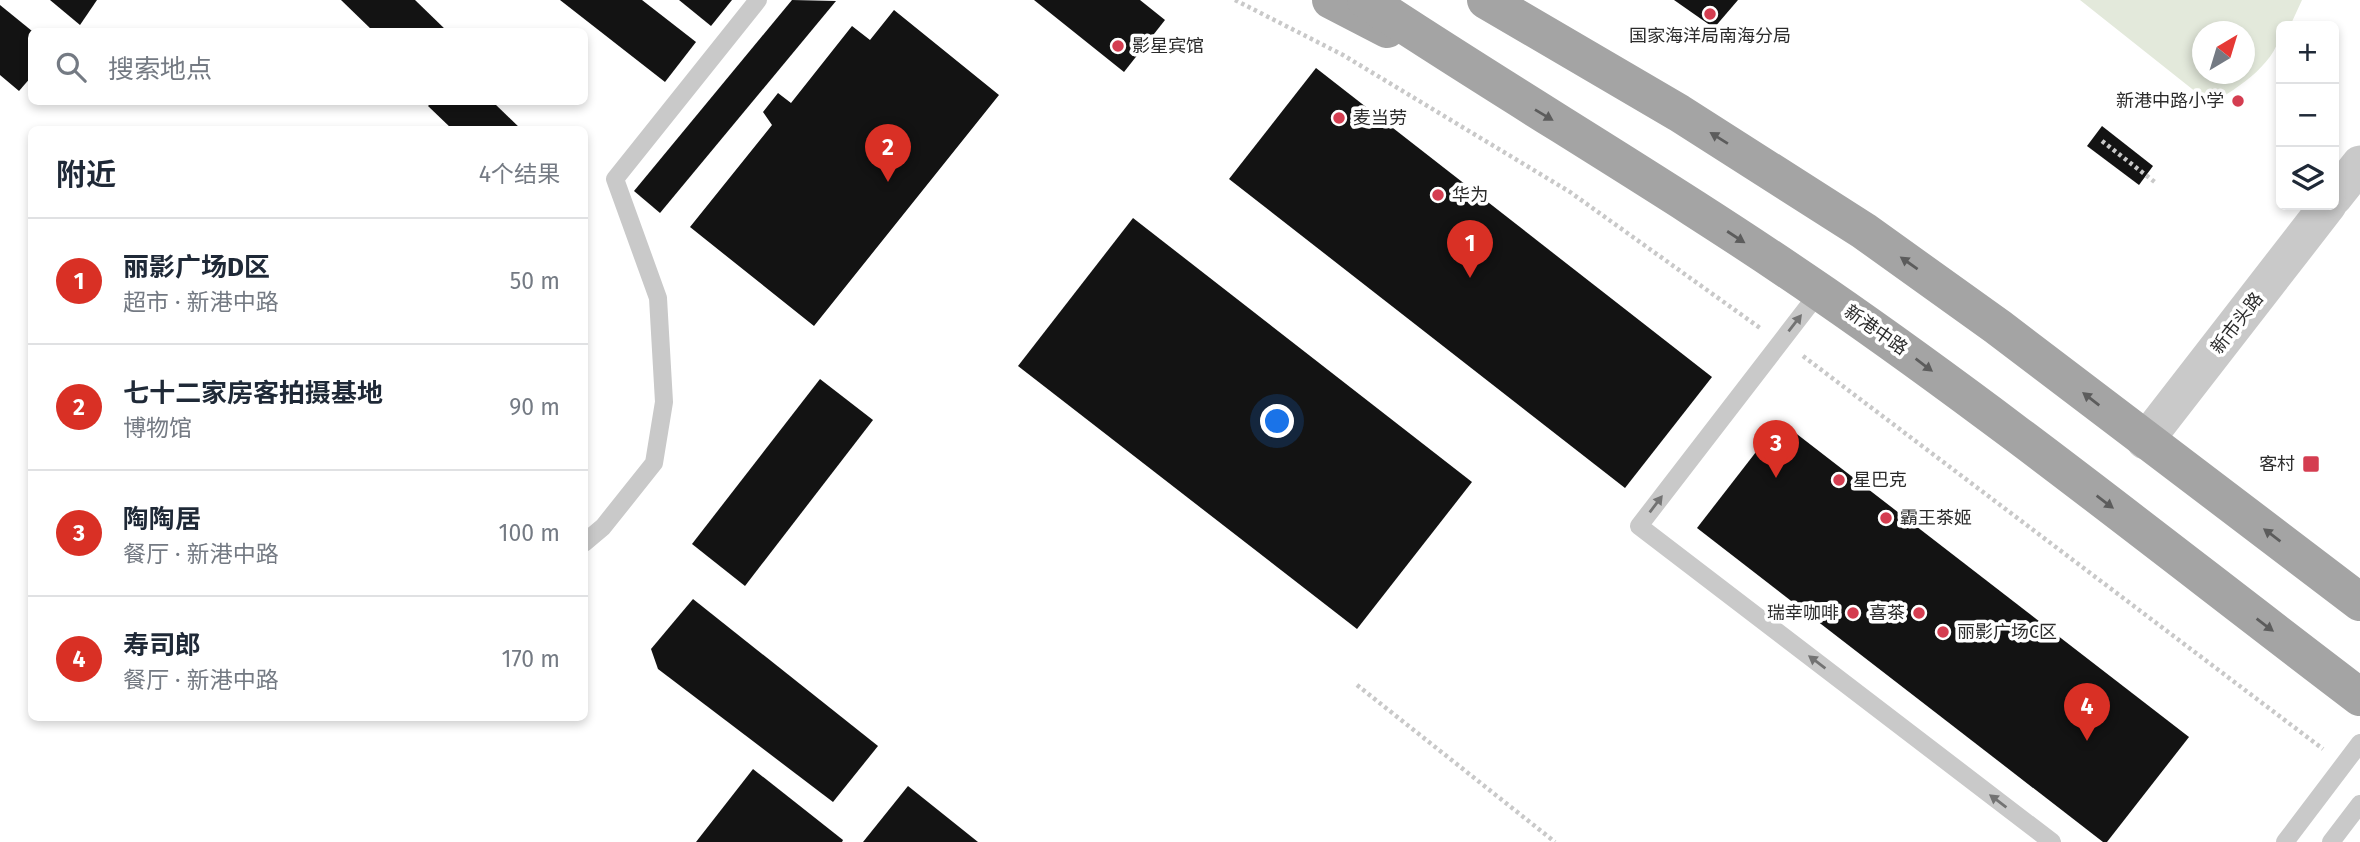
<!DOCTYPE html>
<html lang="zh">
<meta charset="utf-8">
<style>
body{margin:0;font-family:"Fira Sans","Noto Sans SC",sans-serif;background:#f2f2f3;color:#1f2937}
.controls{position:absolute;right:21px;top:21px;display:grid;overflow:hidden;border-radius:10px;box-shadow:0 4px 10px #0003}
.controls button{width:63px;height:63px;display:grid;place-items:center;padding:0;border:0;border-bottom:2px solid #e0e1e3;background:#fff;color:#1f2937;font:35px sans-serif}
.compass{position:absolute;left:2192px;top:21px;width:63px;height:63px;border-radius:50%;background:#fff;box-shadow:0 4px 10px #0003;rotate:38deg}
.you{position:absolute;left:1278px;top:422px;width:24px;height:24px;margin:-18px;border:5px solid #fff;border-radius:50%;background:#1a73e8;box-shadow:0 0 0 10px #1a73e833}
.badge{display:grid;place-items:center;width:46px;height:46px;border-radius:50%;background:#d93025;color:#fff;font-size:23px;font-weight:700}
.pin{position:absolute;translate:-50% -58px;filter:drop-shadow(0 2px 4px #0008)}
.pin::after{content:'';position:absolute;top:37px;width:24px;height:21px;background:inherit;clip-path:polygon(0 0,100% 0,50% 100%)}
.list{margin:0;padding:0;list-style:none}
h2{display:flex;justify-content:space-between;align-items:center;height:91px;margin:0;padding:0 28px;font-size:30px}
h2 small{font-size:23px;font-weight:400;color:#747a83}
.list li{display:grid;grid-template-columns:46px 1fr auto;gap:21px;align-items:center;box-sizing:border-box;height:126px;padding:0 28px;border-top:2px solid #e0e1e3}
.list b{display:block;font-size:26px;white-space:nowrap}
.list p{margin:0;font-size:23px;white-space:nowrap;color:#747a83}
.list em{font-size:23px;font-style:normal;color:#747a83}
.icon{flex:none;width:38px;height:38px;fill:none;stroke:currentColor;stroke-width:2;stroke-linecap:round;stroke-linejoin:round}
.map{position:relative;flex:none;width:2360px;height:842px;overflow:hidden}
.search{position:absolute;background:#fff;box-shadow:0 4px 10px #0003;left:28px;top:28px;width:560px;height:77px;display:flex;align-items:center;gap:18px;box-sizing:border-box;padding:0 24px;border-radius:10px;color:#747a83;font-size:26px}
.panel{position:absolute;background:#fff;box-shadow:0 4px 10px #0003;left:28px;top:126px;width:560px;height:595px;border-radius:10px}
.map>svg:first-child{display:block}
.green{fill:#e3e9db;fill-rule:evenodd}
.building{fill:#131313}
.lines{fill:none;stroke-linecap:round;stroke-linejoin:round}
.path{stroke:#c9c9c9;stroke-width:4.5;stroke-dasharray:3.5 3.5;stroke-linecap:butt}
.lane{stroke:#c9c9c9;stroke-width:18}
.street{stroke:#c9c9c9;stroke-width:37}
.primary{stroke:#a4a4a4;stroke-width:38}
.oneway{fill:#5c5c5c}
.oneway2{fill:#737373}
.poi-dot{fill:#d43d50;stroke:#fff;stroke-width:2.5}
.labels{text-anchor:middle;dominant-baseline:central;stroke-width:7;stroke-linejoin:round;paint-order:stroke}
.poi-label{font-size:18px;fill:#2c2c2c;stroke:#fff;text-anchor:start}
.street-label{font-size:18px;fill:#2c2c2c;stroke:#fff}
</style>
<div class="map">
<svg width="2360" height="842" viewBox="0 0 2360 842">
<rect width="100%" height="100%" fill="#fff"/>
<path class="green" d="M2080,0h222l-12,26h-9c0,35 -43,62 -70,78zM2202,32h42v42h-42z"/>
<g class="building">
<polygon points="50,0 97,0 80,25"/>
<polygon points="341,0 415,0 448,32 374,32"/>
<polygon points="560,0 642,0 696,42 665,82"/>
<polygon points="679,0 732,0 711,26"/>
<polygon points="792,0 836,1 660,213 634,191"/>
<polygon points="1034,0 1140,0 1165,20 1124,72"/>
<polygon points="1674,0 1738,0 1714,28"/>
<polygon points="0,5 32,31 32,76 19,91 0,75"/>
<polygon points="894,10 999,95 814,326 690,227 772,125 763,112 778,93 791,103 852,26 870,40"/>
<polygon points="1316,68 1712,377 1625,488 1229,179"/>
<polygon points="432,102 493,102 522,130 453,130 428,106"/>
<polygon points="2102,126 2153,166 2139,185 2087,146"/>
<polygon points="1133,218 1472,482 1357,629 1018,366"/>
<polygon points="820,379 873,420 745,586 692,544"/>
<polygon points="1780,421 2189,737 2107,842 2103,842 1697,528"/>
<polygon points="693,599 878,746 833,802 658,669 651,649"/>
<polygon points="753,769 843,840 842,842 696,842"/>
<polygon points="908,786 978,842 863,842"/>
</g>
<g class="lines">
<g class="path">
<polyline points="1235,0 1343,55 1570,192 1760,328"/>
<polyline points="2102,141 2156,183"/>
<polyline points="1803,356 2323,749"/>
<polyline points="1357,685 1555,842"/>
</g>
<g class="lane">
<polyline points="1820,291 1639,526 2052,842"/>
<polyline points="584,543 603,527 654,463 664,402 658,298 615,179 758,0"/>
<polyline points="2285,842 2360,743"/>
<polyline points="2331,842 2360,804"/>
</g>
<g class="street">
<polyline points="2334,197 2360,164"/>
<polyline points="2145,441 2328,205"/>
</g>
<g class="primary">
<polyline points="1331,0 1387,29"/>
<path d="M1366,0c151,100 308,191 457,294 184,127 359,268 537,403"/>
<polyline points="1486,0 1679,113 1864,231 1998,327 2360,602"/>
</g>
</g>
<defs><path id="oneway-solid" d="M-6-.8H1V-3.2L6.5 0L1 3.2V.8H-6Z" transform="scale(1.75)"/></defs>
<g class="oneway">
<use href="#oneway-solid" transform="translate(1544 115) rotate(31)"/>
<use href="#oneway-solid" transform="translate(1719 138) rotate(-148)"/>
<use href="#oneway-solid" transform="translate(1736 237) rotate(33)"/>
<use href="#oneway-solid" transform="translate(1909 263) rotate(-145)"/>
<use href="#oneway-solid" transform="translate(1924 365) rotate(37)"/>
<use href="#oneway-solid" transform="translate(2091 399) rotate(-142)"/>
<use href="#oneway-solid" transform="translate(2105 502) rotate(37)"/>
<use href="#oneway-solid" transform="translate(2272 535) rotate(-143)"/>
<use href="#oneway-solid" transform="translate(2265 625) rotate(37)"/>
</g>
<g class="oneway2">
<use href="#oneway-solid" transform="translate(1795 323) rotate(-52)"/>
<use href="#oneway-solid" transform="translate(1656 504) rotate(-53)"/>
<use href="#oneway-solid" transform="translate(1817 662) rotate(-143)"/>
<use href="#oneway-solid" transform="translate(1998 801) rotate(-143)"/>
</g>
<g class="poi-dot">
<circle cx="1710" cy="14" r="7"/>
<circle cx="1118" cy="46" r="7"/>
<circle cx="2238" cy="101" r="7"/>
<circle cx="1339" cy="118" r="7"/>
<circle cx="1438" cy="195" r="7"/>
<rect x="2302" y="455" width="18" height="18" rx="3.5"/>
<circle cx="1839" cy="480" r="7"/>
<circle cx="1886" cy="518" r="7"/>
<circle cx="1853" cy="613" r="7"/>
<circle cx="1919" cy="613" r="7"/>
<circle cx="1943" cy="632" r="7"/>
</g>
<g class="labels">
<g class="poi-label">
<text x="1710" y="36" text-anchor="middle">国家海洋局南海分局</text>
<text x="1132" y="46">影星宾馆</text>
<text x="2224" y="101" text-anchor="end">新港中路小学</text>
<text x="1353" y="118">麦当劳</text>
<text x="1452" y="195">华为</text>
<text x="2295" y="464" text-anchor="end">客村</text>
<text x="1853" y="480">星巴克</text>
<text x="1900" y="518">霸王茶姬</text>
<text x="1839" y="613" text-anchor="end">瑞幸咖啡</text>
<text x="1905" y="613" text-anchor="end">喜茶</text>
<text x="1957" y="632">丽影广场C区</text>
</g>
<g class="street-label">
<text transform="translate(2237 323) rotate(-52)">新市头路</text>
<text transform="translate(1876 330) rotate(35)">新港中路</text>
</g>
</g>
</svg>
<div class="controls">
<button>+</button>
<button>−</button>
<button><svg class="icon" aria-label="layers" viewBox="0 0 24 24"><path d="M12 4l9 5-9 5-9-5zM3 14l9 5 9-5"/></svg></button>
</div>
<svg class="compass" viewBox="-18 -18 36 36"><path d="M0-13l5 13h-10z" fill="#e53935"/><path d="M0 13l5-13h-10z" fill="#747a83"/></svg>
<div class="you"></div>
<div class="pin badge" style="left:1470px;top:278px">1</div>
<div class="pin badge" style="left:888px;top:182px">2</div>
<div class="pin badge" style="left:1776px;top:478px">3</div>
<div class="pin badge" style="left:2087px;top:741px">4</div>
<div class="search"><svg class="icon" aria-label="search" viewBox="0 0 24 24"><circle cx="10" cy="10" r="6"/><path d="M15 15l6 6"/></svg>搜索地点</div>
<section class="panel">
<h2>附近<small>4个结果</small></h2>
<ul class="list">
<li><span class="badge">1</span><div><b>丽影广场D区</b><p>超市 · 新港中路</p></div><em>50 m</em></li>
<li><span class="badge">2</span><div><b>七十二家房客拍摄基地</b><p>博物馆</p></div><em>90 m</em></li>
<li><span class="badge">3</span><div><b>陶陶居</b><p>餐厅 · 新港中路</p></div><em>100 m</em></li>
<li><span class="badge">4</span><div><b>寿司郎</b><p>餐厅 · 新港中路</p></div><em>170 m</em></li>
</ul>
</section>
</div>
